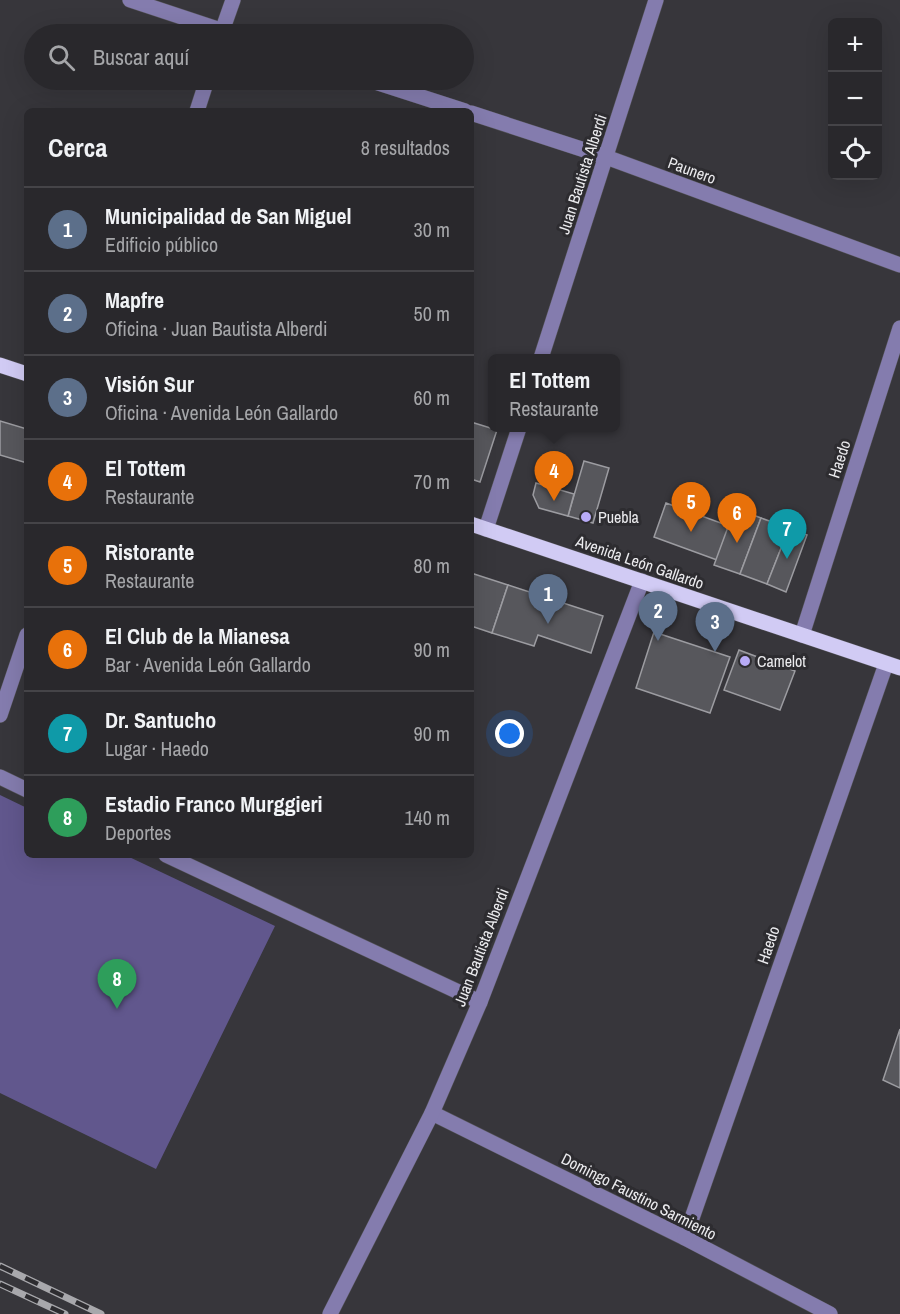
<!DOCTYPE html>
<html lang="es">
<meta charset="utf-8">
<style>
body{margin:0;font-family:"Archivo Narrow",sans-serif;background:#353438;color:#f1f3f6}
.controls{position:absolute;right:18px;top:18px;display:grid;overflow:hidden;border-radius:9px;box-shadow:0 6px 24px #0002}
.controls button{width:54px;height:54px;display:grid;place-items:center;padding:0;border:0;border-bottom:2px solid #454448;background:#29282c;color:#f1f3f6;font:30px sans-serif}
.you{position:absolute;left:510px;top:734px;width:21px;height:21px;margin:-15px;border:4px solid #fff;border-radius:50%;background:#1a73e8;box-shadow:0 0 0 9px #1a73e833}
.badge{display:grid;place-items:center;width:39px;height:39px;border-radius:50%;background:#db2777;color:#fff;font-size:20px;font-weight:700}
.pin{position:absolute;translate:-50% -50px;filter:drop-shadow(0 2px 3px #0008)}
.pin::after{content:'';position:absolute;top:32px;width:21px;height:18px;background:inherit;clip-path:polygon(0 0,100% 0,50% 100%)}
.popup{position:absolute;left:488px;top:354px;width:132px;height:78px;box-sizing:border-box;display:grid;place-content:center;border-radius:9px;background:#29282c;filter:drop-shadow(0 2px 4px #0005);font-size:20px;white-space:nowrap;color:#a5a6a9}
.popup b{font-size:22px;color:#f1f3f6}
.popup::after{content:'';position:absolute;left:50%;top:100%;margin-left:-12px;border:12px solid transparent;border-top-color:#29282c}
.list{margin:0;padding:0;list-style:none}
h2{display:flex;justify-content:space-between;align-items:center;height:78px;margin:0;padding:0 24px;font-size:26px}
h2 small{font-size:20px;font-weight:400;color:#a5a6a9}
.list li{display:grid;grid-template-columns:39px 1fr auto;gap:18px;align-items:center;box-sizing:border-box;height:84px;padding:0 24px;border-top:2px solid #454448}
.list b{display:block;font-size:22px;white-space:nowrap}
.list p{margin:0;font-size:20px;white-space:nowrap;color:#a5a6a9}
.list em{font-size:20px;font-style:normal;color:#a5a6a9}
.icon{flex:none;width:33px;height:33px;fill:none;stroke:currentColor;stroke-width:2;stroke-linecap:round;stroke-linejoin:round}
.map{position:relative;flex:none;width:900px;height:1314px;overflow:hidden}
.search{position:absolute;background:#29282c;box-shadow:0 6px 24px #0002;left:24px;top:24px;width:450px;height:66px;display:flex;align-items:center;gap:15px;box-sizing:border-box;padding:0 21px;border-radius:33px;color:#a5a6a9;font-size:22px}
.panel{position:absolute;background:#29282c;box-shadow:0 6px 24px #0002;left:24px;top:108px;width:450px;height:750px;border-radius:9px}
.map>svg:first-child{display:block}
.green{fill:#61578d}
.building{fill:#57575c;stroke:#9c9ca1;stroke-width:1.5}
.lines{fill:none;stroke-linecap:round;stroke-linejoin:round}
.minor-casing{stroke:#545358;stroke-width:16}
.major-casing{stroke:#545358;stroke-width:16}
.minor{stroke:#847cae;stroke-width:15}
.major{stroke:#d1cbf4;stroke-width:15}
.rail-casing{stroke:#a8a8ac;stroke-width:7}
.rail{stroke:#2d2c30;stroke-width:4.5;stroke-dasharray:14;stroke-linecap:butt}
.poi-dot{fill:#b8abf7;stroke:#2d2c30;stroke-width:2}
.labels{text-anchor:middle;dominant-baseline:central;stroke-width:6;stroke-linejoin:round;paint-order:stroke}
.street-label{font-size:16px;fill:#ebebee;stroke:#2d2c30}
.poi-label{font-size:16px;fill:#ebebee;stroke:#2d2c30;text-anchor:start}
</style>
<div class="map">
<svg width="900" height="1314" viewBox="0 0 900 1314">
<rect width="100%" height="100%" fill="#37363b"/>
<polygon class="green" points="0,795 27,808 27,855 125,855 275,926 156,1169 0,1093"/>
<g class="building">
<polygon points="0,421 27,429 27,463 0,455"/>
<polygon points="471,422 497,430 480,482 471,479"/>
<polygon points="584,461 609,468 593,523 568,516"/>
<polygon points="536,483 574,494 568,516 539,508 533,495"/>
<polygon points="666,503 729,526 717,560 654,537"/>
<polygon points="735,508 761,518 740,574 714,565"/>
<polygon points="761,518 789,528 767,584 740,574"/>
<polygon points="789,528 807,535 786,592 767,584"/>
<polygon points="471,573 508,585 492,633 471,626"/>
<polygon points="508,585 603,616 591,653 538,635 534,646 492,633"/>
<polygon points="654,632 730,657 710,713 636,688"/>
<polygon points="739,650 795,671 780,710 724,690"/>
<polygon points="900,1029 900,1088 883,1080"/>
</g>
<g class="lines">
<g class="minor-casing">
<g id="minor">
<polyline points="130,0 233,34"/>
<polyline points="221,34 233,0"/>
<polyline points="369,80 465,111"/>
<polyline points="197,111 207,80"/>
<polyline points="471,113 606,157 900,265"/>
<polyline points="541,358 656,0"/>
<polyline points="486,529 519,428"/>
<polyline points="802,635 900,328"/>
<polyline points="0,715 27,635"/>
<polyline points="0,777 27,790"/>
<polyline points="166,855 480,1002"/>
<polyline points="432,1113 685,1238 830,1314"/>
<polyline points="685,1238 886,664"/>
<polyline points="330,1314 432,1113 480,1002 642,581"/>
</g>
</g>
<g class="major-casing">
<g id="major">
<polyline points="0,365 27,374"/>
<polyline points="471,524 900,668"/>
</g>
</g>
<use href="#minor" class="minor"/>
<use href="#major" class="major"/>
<g class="rail-casing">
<g id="rail">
<polyline points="0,1266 101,1314"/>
<polyline points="0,1284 65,1314"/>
</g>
</g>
<use href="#rail" class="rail"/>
</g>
<g class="poi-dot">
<circle cx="586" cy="517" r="6"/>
<circle cx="745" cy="661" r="6"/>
</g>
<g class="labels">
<g class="street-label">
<text transform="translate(692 170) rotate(20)">Paunero</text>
<text transform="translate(582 174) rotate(-72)">Juan Bautista Alberdi</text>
<text transform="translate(839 459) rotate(-72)">Haedo</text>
<text transform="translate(640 562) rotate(19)">Avenida León Gallardo</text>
<text transform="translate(768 945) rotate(-71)">Haedo</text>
<text transform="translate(481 947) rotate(-69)">Juan Bautista Alberdi</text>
<text transform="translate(639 1196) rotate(27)">Domingo Faustino Sarmiento</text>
</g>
<g class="poi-label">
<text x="598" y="517">Puebla</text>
<text x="757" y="661">Camelot</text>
</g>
</g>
</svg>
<div class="controls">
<button>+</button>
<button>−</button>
<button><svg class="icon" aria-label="locate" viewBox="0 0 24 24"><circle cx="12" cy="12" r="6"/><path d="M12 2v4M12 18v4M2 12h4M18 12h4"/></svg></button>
</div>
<div class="you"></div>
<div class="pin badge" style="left:548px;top:624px;background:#5c6f8a">1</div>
<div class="pin badge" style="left:658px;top:641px;background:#5c6f8a">2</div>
<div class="pin badge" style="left:715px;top:652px;background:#5c6f8a">3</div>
<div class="pin badge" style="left:554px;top:501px;background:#e8710a">4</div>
<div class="popup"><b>El Tottem</b>Restaurante</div>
<div class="pin badge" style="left:691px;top:532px;background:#e8710a">5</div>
<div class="pin badge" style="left:737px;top:543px;background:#e8710a">6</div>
<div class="pin badge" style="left:787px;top:559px;background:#0f9aa8">7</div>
<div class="pin badge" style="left:117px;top:1009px;background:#2e9e5b">8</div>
<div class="search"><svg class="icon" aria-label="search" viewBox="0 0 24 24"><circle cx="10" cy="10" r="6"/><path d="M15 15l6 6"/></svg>Buscar aquí</div>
<section class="panel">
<h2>Cerca<small>8 resultados</small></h2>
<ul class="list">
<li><span class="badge" style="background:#5c6f8a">1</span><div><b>Municipalidad de San Miguel</b><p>Edificio público</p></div><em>30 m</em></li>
<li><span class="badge" style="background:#5c6f8a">2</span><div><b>Mapfre</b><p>Oficina · Juan Bautista Alberdi</p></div><em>50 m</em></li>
<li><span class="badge" style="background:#5c6f8a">3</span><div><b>Visión Sur</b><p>Oficina · Avenida León Gallardo</p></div><em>60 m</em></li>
<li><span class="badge" style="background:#e8710a">4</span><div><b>El Tottem</b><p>Restaurante</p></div><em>70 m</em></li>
<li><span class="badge" style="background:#e8710a">5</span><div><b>Ristorante</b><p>Restaurante</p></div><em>80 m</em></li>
<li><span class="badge" style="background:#e8710a">6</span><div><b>El Club de la Mianesa</b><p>Bar · Avenida León Gallardo</p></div><em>90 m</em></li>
<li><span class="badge" style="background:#0f9aa8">7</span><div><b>Dr. Santucho</b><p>Lugar · Haedo</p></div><em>90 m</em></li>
<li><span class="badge" style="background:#2e9e5b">8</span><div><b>Estadio Franco Murggieri</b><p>Deportes</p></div><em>140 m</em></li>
</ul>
</section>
</div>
